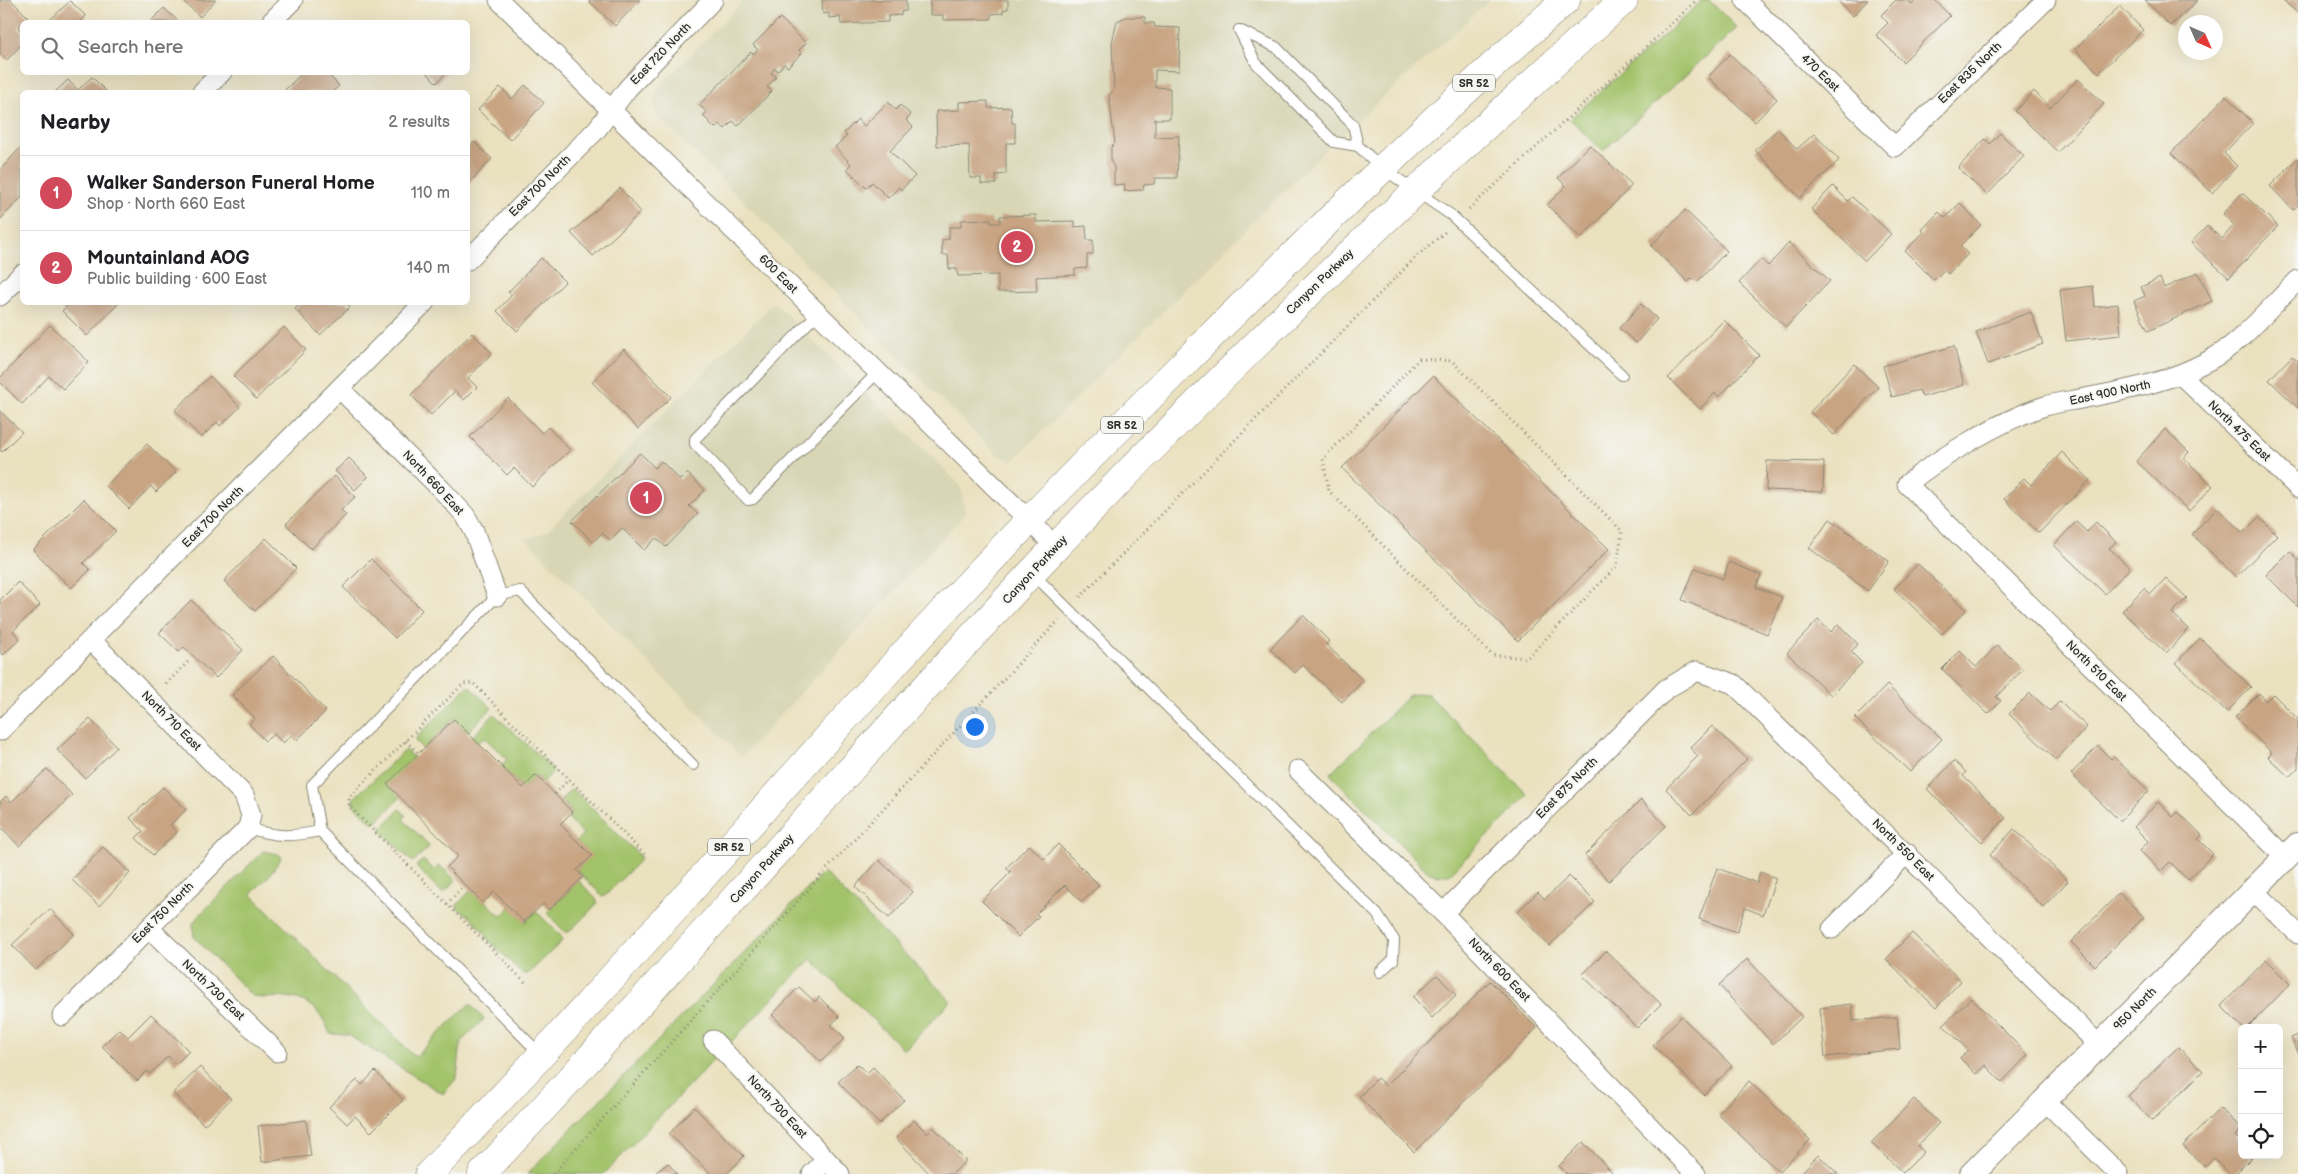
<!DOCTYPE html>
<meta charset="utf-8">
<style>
body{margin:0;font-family:"Balsamiq Sans",sans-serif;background:#f2f2f2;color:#202124}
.controls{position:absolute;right:15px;bottom:15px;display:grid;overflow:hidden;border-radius:8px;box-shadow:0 5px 20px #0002}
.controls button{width:45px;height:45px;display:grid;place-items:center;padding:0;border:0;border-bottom:1px solid #e0e0e0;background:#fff;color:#202124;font:25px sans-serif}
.compass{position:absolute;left:2178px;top:15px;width:45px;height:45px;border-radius:50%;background:#fff;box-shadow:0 5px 20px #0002;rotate:135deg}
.you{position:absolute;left:974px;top:726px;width:18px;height:18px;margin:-12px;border:4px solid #fff;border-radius:50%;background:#1a73e8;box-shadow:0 0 0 8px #1a73e833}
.badge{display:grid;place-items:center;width:32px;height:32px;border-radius:50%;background:#d1495b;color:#fff;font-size:16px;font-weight:700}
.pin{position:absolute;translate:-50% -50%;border:2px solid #fff;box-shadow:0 1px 5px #0006}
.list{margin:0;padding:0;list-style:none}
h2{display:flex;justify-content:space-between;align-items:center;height:65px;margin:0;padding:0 20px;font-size:21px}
h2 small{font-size:16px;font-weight:400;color:#757577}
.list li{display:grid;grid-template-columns:32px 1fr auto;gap:15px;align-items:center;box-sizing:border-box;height:75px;padding:0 20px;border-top:1px solid #e0e0e0}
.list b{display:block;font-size:19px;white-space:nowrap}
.list p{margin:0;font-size:16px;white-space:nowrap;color:#757577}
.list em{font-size:16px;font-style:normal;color:#757577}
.icon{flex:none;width:28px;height:28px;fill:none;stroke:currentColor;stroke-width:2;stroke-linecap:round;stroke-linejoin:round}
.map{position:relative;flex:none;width:2298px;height:1174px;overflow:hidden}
.search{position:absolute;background:#fff;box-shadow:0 5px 20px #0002;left:20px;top:20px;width:450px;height:55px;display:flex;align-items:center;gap:12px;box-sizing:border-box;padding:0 18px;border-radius:8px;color:#757577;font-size:19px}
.panel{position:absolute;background:#fff;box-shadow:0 5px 20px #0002;left:20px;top:90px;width:450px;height:215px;border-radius:8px}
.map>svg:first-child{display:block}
.built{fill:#d8d6b5}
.green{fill:#a3c36b;stroke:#67774b}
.building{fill:#c8a483}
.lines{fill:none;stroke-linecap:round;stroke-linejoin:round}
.service-casing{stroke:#8a8675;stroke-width:12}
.minor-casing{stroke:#8a8675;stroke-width:21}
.tertiary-casing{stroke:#8a8675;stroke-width:26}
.trunk-casing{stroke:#8a8675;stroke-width:29}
.path{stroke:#8a8675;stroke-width:3;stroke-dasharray:1 4;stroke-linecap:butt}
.service{stroke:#fff;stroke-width:10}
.minor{stroke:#fff;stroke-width:19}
.tertiary{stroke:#fff;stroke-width:24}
.trunk{stroke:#fff;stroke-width:28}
.labels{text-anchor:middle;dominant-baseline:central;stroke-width:4;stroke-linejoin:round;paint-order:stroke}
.shield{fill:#f6f6f2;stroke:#686867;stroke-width:1}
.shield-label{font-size:11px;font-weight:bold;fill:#2b2b2b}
.street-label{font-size:12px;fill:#2b2b2b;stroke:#f6f6f2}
</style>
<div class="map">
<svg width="2298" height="1174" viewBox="0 0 2298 1174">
<rect width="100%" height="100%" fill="#f6f6f2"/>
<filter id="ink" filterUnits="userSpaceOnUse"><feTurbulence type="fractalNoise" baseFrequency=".02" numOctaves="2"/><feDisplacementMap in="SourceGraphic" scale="10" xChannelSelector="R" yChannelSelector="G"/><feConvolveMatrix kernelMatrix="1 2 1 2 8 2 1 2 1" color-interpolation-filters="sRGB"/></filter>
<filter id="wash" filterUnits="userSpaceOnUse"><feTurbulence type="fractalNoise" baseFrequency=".0096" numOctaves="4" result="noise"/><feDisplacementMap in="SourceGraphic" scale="20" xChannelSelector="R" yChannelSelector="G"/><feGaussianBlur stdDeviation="1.12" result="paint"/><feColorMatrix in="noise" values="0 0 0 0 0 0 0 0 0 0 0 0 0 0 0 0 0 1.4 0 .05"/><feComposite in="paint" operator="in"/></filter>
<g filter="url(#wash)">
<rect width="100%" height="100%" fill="#eae1bf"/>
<g class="built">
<polygon points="744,0 1490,0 1324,151 1013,461 997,455 657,115 653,103 657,89"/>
<polygon points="774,302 961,486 965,514 742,757 526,539 546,532"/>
</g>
<g class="green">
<polygon points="1709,0 1737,28 1603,151 1570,119 1702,1"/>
<polygon points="467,687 471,687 492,708 467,732 453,719 423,749 415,741 416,738"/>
<polygon points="1418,693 1428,694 1528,795 1451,873 1438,876 1428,872 1330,774 1409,695"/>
<polygon points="494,714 552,768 553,772 543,782 536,775 523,788 501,766 507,759 484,737 478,743 472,737"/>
<polygon points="405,750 414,758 400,798 375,823 372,823 353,804 353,799"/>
<polygon points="570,790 574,790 640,856 640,860 605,896 602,896 577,870 591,856 576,841 583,834 567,818 572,812 561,800"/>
<polygon points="400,809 406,816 403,819 430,846 414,861 411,861 381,831 381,828"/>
<path d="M263,851l15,3 4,3 -14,20 -17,17 164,163 53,-52h3l13,14 -23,23 -4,36 -14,16 -95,-59 -18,-1c-8,-23 -24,-38 -50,-37 -11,1 -17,2 -28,-1l-58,-59 -1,-13 3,-5z"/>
<polygon points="423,860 434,870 439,865 456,880 445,892 441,892 417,868 417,865"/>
<polygon points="824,872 951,1001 904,1050 811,959 604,1174 527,1174"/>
<polygon points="579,881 597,900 597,904 569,932 565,932 547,913"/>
<polygon points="471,890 485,901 501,916 510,907 525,922 536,911 561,936 562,941 528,974 523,974 486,938 487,935 468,915 457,908 457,905"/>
</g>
<g id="blocks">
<g class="building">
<polygon points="0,0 11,0 28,17 18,27 22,32 22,44 7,60 0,54"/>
<polygon points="182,0 216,0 200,17"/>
<polygon points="588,0 640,0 615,26"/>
<polygon points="822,0 906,0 906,11 901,12 901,15 888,16 888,22 841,24 840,17 829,18 829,13 823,14"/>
<polygon points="930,0 1008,0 1008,9 1003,10 1003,13 991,14 991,19 943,20 943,15 930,15"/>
<polygon points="1837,0 1868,0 1853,16"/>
<polygon points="1896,0 1908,0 1912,4 1915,0 1935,0 1950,16 1903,62 1876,35 1888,23 1881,15"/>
<polygon points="2145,0 2198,0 2170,26"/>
<polygon points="2282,0 2298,0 2298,13"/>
<polygon points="70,1 86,16 80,22 52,22 50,20"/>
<polygon points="2120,6 2143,30 2099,73 2075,49"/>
<polygon points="164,8 179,22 150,22"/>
<polygon points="1126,17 1145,17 1145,23 1154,23 1155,27 1180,28 1179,71 1155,70 1155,87 1170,88 1170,119 1155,119 1155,137 1179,136 1177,178 1155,178 1154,184 1144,185 1143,190 1124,191 1125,184 1114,185 1114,167 1111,162 1111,147 1115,143 1109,96 1114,89 1112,43 1117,21"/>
<polygon points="780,18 806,43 799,50 802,53 788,67 784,64 778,71 775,68 771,73 776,77 767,87 772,91 738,126 733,121 725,129 720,124 715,128 703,116 707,112 699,105 751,52 753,54 758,50 753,45"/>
<polygon points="1730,54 1777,99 1755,122 1708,77"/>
<polygon points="303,72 326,72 339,86 332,92 283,92"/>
<polygon points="426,72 447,72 437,83"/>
<polygon points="92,77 107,92 55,92 68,80 78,90"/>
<polygon points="2078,79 2104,104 2058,152 2015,111 2034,91 2050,108"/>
<polygon points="525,85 544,103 510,140 478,110 500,87 512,99"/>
<polygon points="2226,96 2253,123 2224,153 2237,166 2212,193 2171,153"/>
<polygon points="988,101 988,108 1011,107 1012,123 1015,123 1015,143 1006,143 1006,174 996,175 996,184 981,184 981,178 970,178 969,145 937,146 936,111 959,110 959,102"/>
<polygon points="888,102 896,110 900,105 911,115 906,120 913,127 890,151 915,176 901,190 899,187 888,198 872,182 866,188 847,169 851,164 835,147 847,136 844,133 858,119 864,126"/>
<polygon points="1778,129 1797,149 1814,134 1839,160 1800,198 1755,150"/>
<polygon points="2000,133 2024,156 1987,195 1958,168 1985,139 1990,144"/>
<polygon points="474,142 492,159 468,184 468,149"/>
<polygon points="1590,145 1632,185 1581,238 1547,205 1566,186 1558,178"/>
<polygon points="22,146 22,197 0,220 0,170"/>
<polygon points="2298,158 2298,205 2293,210 2270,186"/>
<polygon points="1833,186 1848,201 1852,197 1891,234 1865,261 1811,209"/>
<polygon points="620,188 641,212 593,256 571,233"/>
<polygon points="2242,193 2278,226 2229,278 2191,243 2207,226 2222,239 2234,225 2223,214"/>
<polygon points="1960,203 1981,225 1960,246 1968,254 1948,274 1944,270 1934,280 1905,251 1924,232 1922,230 1939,212 1945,218"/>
<polygon points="1685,210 1727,251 1697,282 1692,278 1688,282 1651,246"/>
<polygon points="1036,215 1036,222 1075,221 1075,227 1086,226 1087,240 1093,240 1093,254 1087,255 1087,268 1075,269 1075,275 1036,277 1037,291 998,292 998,275 958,276 957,269 949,269 948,255 942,255 942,240 949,239 949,227 961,227 961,220 991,219 991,223 1000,223 1000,216"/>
<polygon points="1789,243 1830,281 1786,327 1739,283 1761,259 1768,266"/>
<polygon points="541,258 565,282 517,331 497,311 512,295 508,292"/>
<polygon points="2198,272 2212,301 2148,331 2134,301 2145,296 2141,287 2160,278 2164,288"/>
<polygon points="2093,286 2095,307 2118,304 2121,335 2066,341 2060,290"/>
<polygon points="71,302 120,302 87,336 62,311"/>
<polygon points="302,302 346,302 350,307 320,335 295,309"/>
<polygon points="1641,304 1657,319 1636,343 1619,328"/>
<polygon points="2031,312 2043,344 1988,364 1976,332"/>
<polygon points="1724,320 1759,355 1719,397 1715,393 1700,409 1668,378"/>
<polygon points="50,325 89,362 63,389 49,376 22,404 0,382 0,378"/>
<polygon points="284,327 306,350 256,399 233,376"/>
<polygon points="472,333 492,353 468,378 477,387 464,400 455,391 431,415 411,395"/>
<polygon points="1954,346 1964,385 1922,397 1919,390 1892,397 1883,366"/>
<polygon points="624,349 671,397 638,429 592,382"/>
<polygon points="2292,356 2298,361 2298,408 2269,380"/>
<polygon points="1854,364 1878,387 1834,435 1810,412"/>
<polygon points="210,376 240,407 220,426 217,422 201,438 175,410"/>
<polygon points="1433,376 1609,549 1518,641 1342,468"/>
<polygon points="508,398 542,433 548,427 570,450 532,487 514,468 507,475 470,437"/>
<polygon points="0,411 22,432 2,452 0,450"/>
<polygon points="2165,429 2189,452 2184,458 2213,486 2189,511 2136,461"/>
<polygon points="147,444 176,472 156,492 151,486 129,509 106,486"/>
<polygon points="2062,452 2090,480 2039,533 2004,499 2024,478 2031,485"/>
<polygon points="640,453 655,468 661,461 680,480 687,473 705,490 689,506 698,514 666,547 656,538 644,550 622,528 610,540 602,533 593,542 572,521"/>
<polygon points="349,458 368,477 355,490 335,471"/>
<polygon points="1767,461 1824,462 1823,492 1766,490"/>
<polygon points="335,476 355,497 341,510 346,515 311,549 286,524"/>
<polygon points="84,499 116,531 83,563 90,570 71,588 33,550"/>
<polygon points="2217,508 2243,533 2259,517 2277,535 2236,577 2192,534"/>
<polygon points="1830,519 1889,561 1868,591 1809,548"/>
<polygon points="2076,522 2087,532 2096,522 2116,542 2109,548 2130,568 2105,594 2054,545"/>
<polygon points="266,538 296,568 255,611 224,581"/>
<polygon points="2290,551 2298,559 2298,607 2266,575"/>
<polygon points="371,559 422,610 395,638 343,587"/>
<polygon points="1729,562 1761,575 1756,587 1782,597 1767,634 1682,600 1695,568 1723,579"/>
<polygon points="1918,564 1966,610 1942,634 1894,589"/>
<polygon points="2166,578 2187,598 2172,613 2189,629 2166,653 2122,611 2144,588 2151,594"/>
<polygon points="18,582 40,605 13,631 20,639 3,655 0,652 0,600"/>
<polygon points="191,600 243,650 216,678 184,647 179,652 159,633"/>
<polygon points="1303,615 1329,641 1326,644 1363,681 1342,702 1303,665 1295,673 1270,649"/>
<polygon points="1818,620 1831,632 1838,624 1858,644 1851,652 1862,663 1831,695 1787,653"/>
<polygon points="2200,638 2251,687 2227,712 2176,663"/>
<polygon points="1997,645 2023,669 1996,697 2001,701 1988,714 1942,669 1960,651 1976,667"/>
<polygon points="273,656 326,711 297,740 292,735 283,743 274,734 265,741 249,724 255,718 232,695"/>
<polygon points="1887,685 1942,739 1910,772 1855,718"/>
<polygon points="2030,693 2050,711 2060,701 2087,727 2056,760 2009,714"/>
<polygon points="2259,693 2266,701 2273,694 2298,719 2298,768 2289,777 2268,757 2272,753 2235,717"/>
<polygon points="90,719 117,747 85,778 57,750"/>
<polygon points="454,719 523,788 536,775 572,812 560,824 592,856 577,870 583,877 579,881 549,910 543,904 524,922 494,892 483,903 447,867 458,856 387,784"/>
<polygon points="1712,726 1747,759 1692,815 1666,789 1698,756 1690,748"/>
<polygon points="2098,746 2111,759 2114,757 2149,791 2120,821 2071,774"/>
<polygon points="1954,761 1966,772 1963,776 2006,818 1982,842 1927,789"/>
<polygon points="47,769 72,795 19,846 0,826 0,802 6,796 11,802"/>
<polygon points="163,787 186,810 170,825 177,832 153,855 136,838 143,831 130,818"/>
<polygon points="1641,800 1666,826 1609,881 1585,855"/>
<polygon points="2158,802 2173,817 2178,812 2202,835 2198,839 2213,854 2188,880 2170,862 2161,871 2140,851 2148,841 2134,827"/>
<polygon points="2014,829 2068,881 2043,907 1990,855"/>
<polygon points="1058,844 1099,885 1082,902 1065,885 1036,914 1039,916 1018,937 982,901 1011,872 1006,868 1029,845 1044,859"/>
<polygon points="103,847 130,873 99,906 72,880"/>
<polygon points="879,860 913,892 889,918 855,887"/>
<polygon points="1717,868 1757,883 1760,872 1776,878 1763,915 1745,908 1737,932 1699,919"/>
<polygon points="1569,876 1595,902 1549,946 1517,912 1538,892 1545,899"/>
<polygon points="2119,893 2144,917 2095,966 2071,942"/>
<polygon points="50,909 74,934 36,970 12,945"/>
<polygon points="1912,933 1961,981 1936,1008 1886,959"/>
<polygon points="1606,951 1661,1004 1637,1028 1582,975"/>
<polygon points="1747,959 1802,1017 1773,1044 1719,985"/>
<polygon points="2266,960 2290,984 2247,1028 2243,1028 2221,1006"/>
<polygon points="1437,975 1456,995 1432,1018 1413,997"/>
<polygon points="1490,981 1537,1028 1414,1152 1359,1097 1377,1078 1386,1086"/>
<polygon points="799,987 815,1002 819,997 839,1017 831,1025 845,1038 821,1062 772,1015"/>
<polygon points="1971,998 2028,1055 2002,1082 1985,1065 1976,1074 1960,1058 1968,1050 1943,1025"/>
<polygon points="1852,1004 1853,1021 1897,1017 1900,1049 1825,1057 1820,1008"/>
<polygon points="151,1014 189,1051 176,1064 168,1056 150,1074 147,1071 137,1081 102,1046 119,1029 128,1037"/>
<polygon points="1681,1016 1732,1066 1704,1095 1653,1045"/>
<polygon points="2298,1035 2298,1052 2291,1038"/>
<polygon points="2178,1047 2203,1071 2152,1121 2128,1096"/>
<polygon points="857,1064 867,1073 873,1067 904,1100 879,1124 838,1082"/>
<polygon points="200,1067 231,1099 204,1125 173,1093"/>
<polygon points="375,1071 403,1100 371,1132 355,1116 347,1124 329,1107 357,1080 362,1085"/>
<polygon points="1749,1081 1810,1140 1779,1172 1718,1114"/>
<polygon points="1914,1099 1939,1123 1917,1146 1924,1152 1903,1173 1871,1143"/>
<polygon points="694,1107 744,1156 727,1174 711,1174 669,1134"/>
<polygon points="2220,1108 2242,1129 2235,1136 2242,1142 2242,1155 2254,1155 2235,1174 2230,1174 2214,1158 2205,1167 2183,1146"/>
<polygon points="306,1120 311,1156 262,1162 258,1126"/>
<polygon points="914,1120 927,1133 933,1127 966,1161 952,1174 930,1174 896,1138"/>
<polygon points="1583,1142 1614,1174 1565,1174 1566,1173 1559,1166"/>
<polygon points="1818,1155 1838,1174 1800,1174"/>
<polygon points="668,1163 677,1174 654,1174"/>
</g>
</g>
</g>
<g filter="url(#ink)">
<use href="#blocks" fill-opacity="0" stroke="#8a8675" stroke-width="1"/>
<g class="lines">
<g class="service-casing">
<g id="service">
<polyline points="1239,30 1276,47 1353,125 1358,146 1382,168 1451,215 1622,375"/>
<polyline points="1239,30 1256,63 1334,142 1358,146"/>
<polyline points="818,313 695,439 695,444 748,500 753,499 878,372"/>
<polyline points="1032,573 1377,914 1394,940 1393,960 1380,972"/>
<path d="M248,828c27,9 44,9 72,3"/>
<polyline points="541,1055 320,831 312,785 497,596 520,591 693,765"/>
</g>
</g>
<g class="minor-casing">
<g id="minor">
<polyline points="499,0 1056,547"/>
<polyline points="1745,0 1895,147 2046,0"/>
<polyline points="271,22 293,0"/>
<polyline points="202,92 222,72"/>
<polyline points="468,260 597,129 628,88 713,0"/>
<polyline points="0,296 22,274"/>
<polyline points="2181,375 2298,488"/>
<polyline points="340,389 441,489 465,515 474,531 497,596"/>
<polyline points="0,731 425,302"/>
<polyline points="1298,770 1443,913 1696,1174"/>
<path d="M2285,857l-378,-373c35,-28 94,-64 138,-78 13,-4 27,-5 40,-8 43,-8 84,-16 123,-37 33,-17 63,-55 90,-81"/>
<polyline points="2254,891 2298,934"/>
<polyline points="1443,913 1666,689 1697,671 1734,684 2099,1045"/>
<polyline points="149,928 277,1052"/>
<polyline points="1832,929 1907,853"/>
<polyline points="62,1016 248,828 251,815 244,795 91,640"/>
<polyline points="713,1040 840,1174"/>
<polyline points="2044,1100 2119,1174"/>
<polyline points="812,1174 826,1160"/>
</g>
</g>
<g class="tertiary-casing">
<polyline id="tertiary" points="1972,1174 2298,845"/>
</g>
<g class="trunk-casing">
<g id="trunk">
<path d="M429,1174c173,-179 335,-369 504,-552 80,-87 163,-171 246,-254 126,-126 253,-250 387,-368"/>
<path d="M482,1174c187,-198 364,-404 550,-602 189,-199 388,-389 592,-572"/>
</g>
</g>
<g class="path">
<polyline points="1469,209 1697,0"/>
<polygon points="1419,359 1452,361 1622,531 1617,566 1527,658 1492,655 1329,491 1323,459"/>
<polyline points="1080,597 1418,255 1445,232"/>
<polyline points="166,684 190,660"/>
<polyline points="406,741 419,754"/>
<polyline points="555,794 569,779"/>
<polyline points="447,904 465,885"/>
<polyline points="525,982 349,806 349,797 463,684 473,683 646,856"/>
<polyline points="553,1174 824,872 1059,620"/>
</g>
<use href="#service" class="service"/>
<use href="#minor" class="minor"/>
<use href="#tertiary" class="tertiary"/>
<use href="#trunk" class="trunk"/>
</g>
</g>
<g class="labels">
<g class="shield">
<rect x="1453" y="74.5" width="42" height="17" rx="4"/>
<rect x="1101" y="416.5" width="42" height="17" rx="4"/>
<rect x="708" y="838.5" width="42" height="17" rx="4"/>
</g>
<g class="shield-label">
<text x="1474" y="83">SR 52</text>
<text x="1122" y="425">SR 52</text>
<text x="729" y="847">SR 52</text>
</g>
<g class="street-label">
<text transform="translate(661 54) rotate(-46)">East 720 North</text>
<text transform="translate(1820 73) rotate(44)">470 East</text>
<text transform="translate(1970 73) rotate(-44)">East 835 North</text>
<text transform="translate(540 186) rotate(-45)">East 700 North</text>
<text transform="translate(778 274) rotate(45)">600 East</text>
<text transform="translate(1320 282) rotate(-44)">Canyon Parkway</text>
<text transform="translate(2110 393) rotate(-12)">East 900 North</text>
<text transform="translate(2239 431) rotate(44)">North 475 East</text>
<text transform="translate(433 483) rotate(47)">North 660 East</text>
<text transform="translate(213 517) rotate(-45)">East 700 North</text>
<text transform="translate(1035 570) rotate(-47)">Canyon Parkway</text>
<text transform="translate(2096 671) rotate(45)">North 510 East</text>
<text transform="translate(171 721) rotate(45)">North 710 East</text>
<text transform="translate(1567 788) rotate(-45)">East 875 North</text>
<text transform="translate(1903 850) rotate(45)">North 550 East</text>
<text transform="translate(762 869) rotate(-48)">Canyon Parkway</text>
<text transform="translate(163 913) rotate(-45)">East 750 North</text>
<text transform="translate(1499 970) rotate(46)">North 600 East</text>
<text transform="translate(213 990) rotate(44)">North 730 East</text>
<text transform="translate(2135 1009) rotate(-45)">950 North</text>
<text transform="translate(777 1107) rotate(47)">North 700 East</text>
</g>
</g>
</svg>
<div class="controls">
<button>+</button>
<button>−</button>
<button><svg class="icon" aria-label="locate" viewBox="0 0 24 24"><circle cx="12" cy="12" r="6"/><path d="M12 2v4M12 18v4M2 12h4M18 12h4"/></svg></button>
</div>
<svg class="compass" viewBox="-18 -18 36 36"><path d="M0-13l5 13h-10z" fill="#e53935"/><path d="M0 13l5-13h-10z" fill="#757577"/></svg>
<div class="you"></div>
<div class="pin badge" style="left:646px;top:498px">1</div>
<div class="pin badge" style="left:1017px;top:247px">2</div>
<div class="search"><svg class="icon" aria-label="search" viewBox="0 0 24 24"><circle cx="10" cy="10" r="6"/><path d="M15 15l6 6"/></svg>Search here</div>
<section class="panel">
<h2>Nearby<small>2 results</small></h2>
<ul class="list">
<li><span class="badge">1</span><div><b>Walker Sanderson Funeral Home</b><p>Shop · North 660 East</p></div><em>110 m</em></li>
<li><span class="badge">2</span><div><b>Mountainland AOG</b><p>Public building · 600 East</p></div><em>140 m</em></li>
</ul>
</section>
</div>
